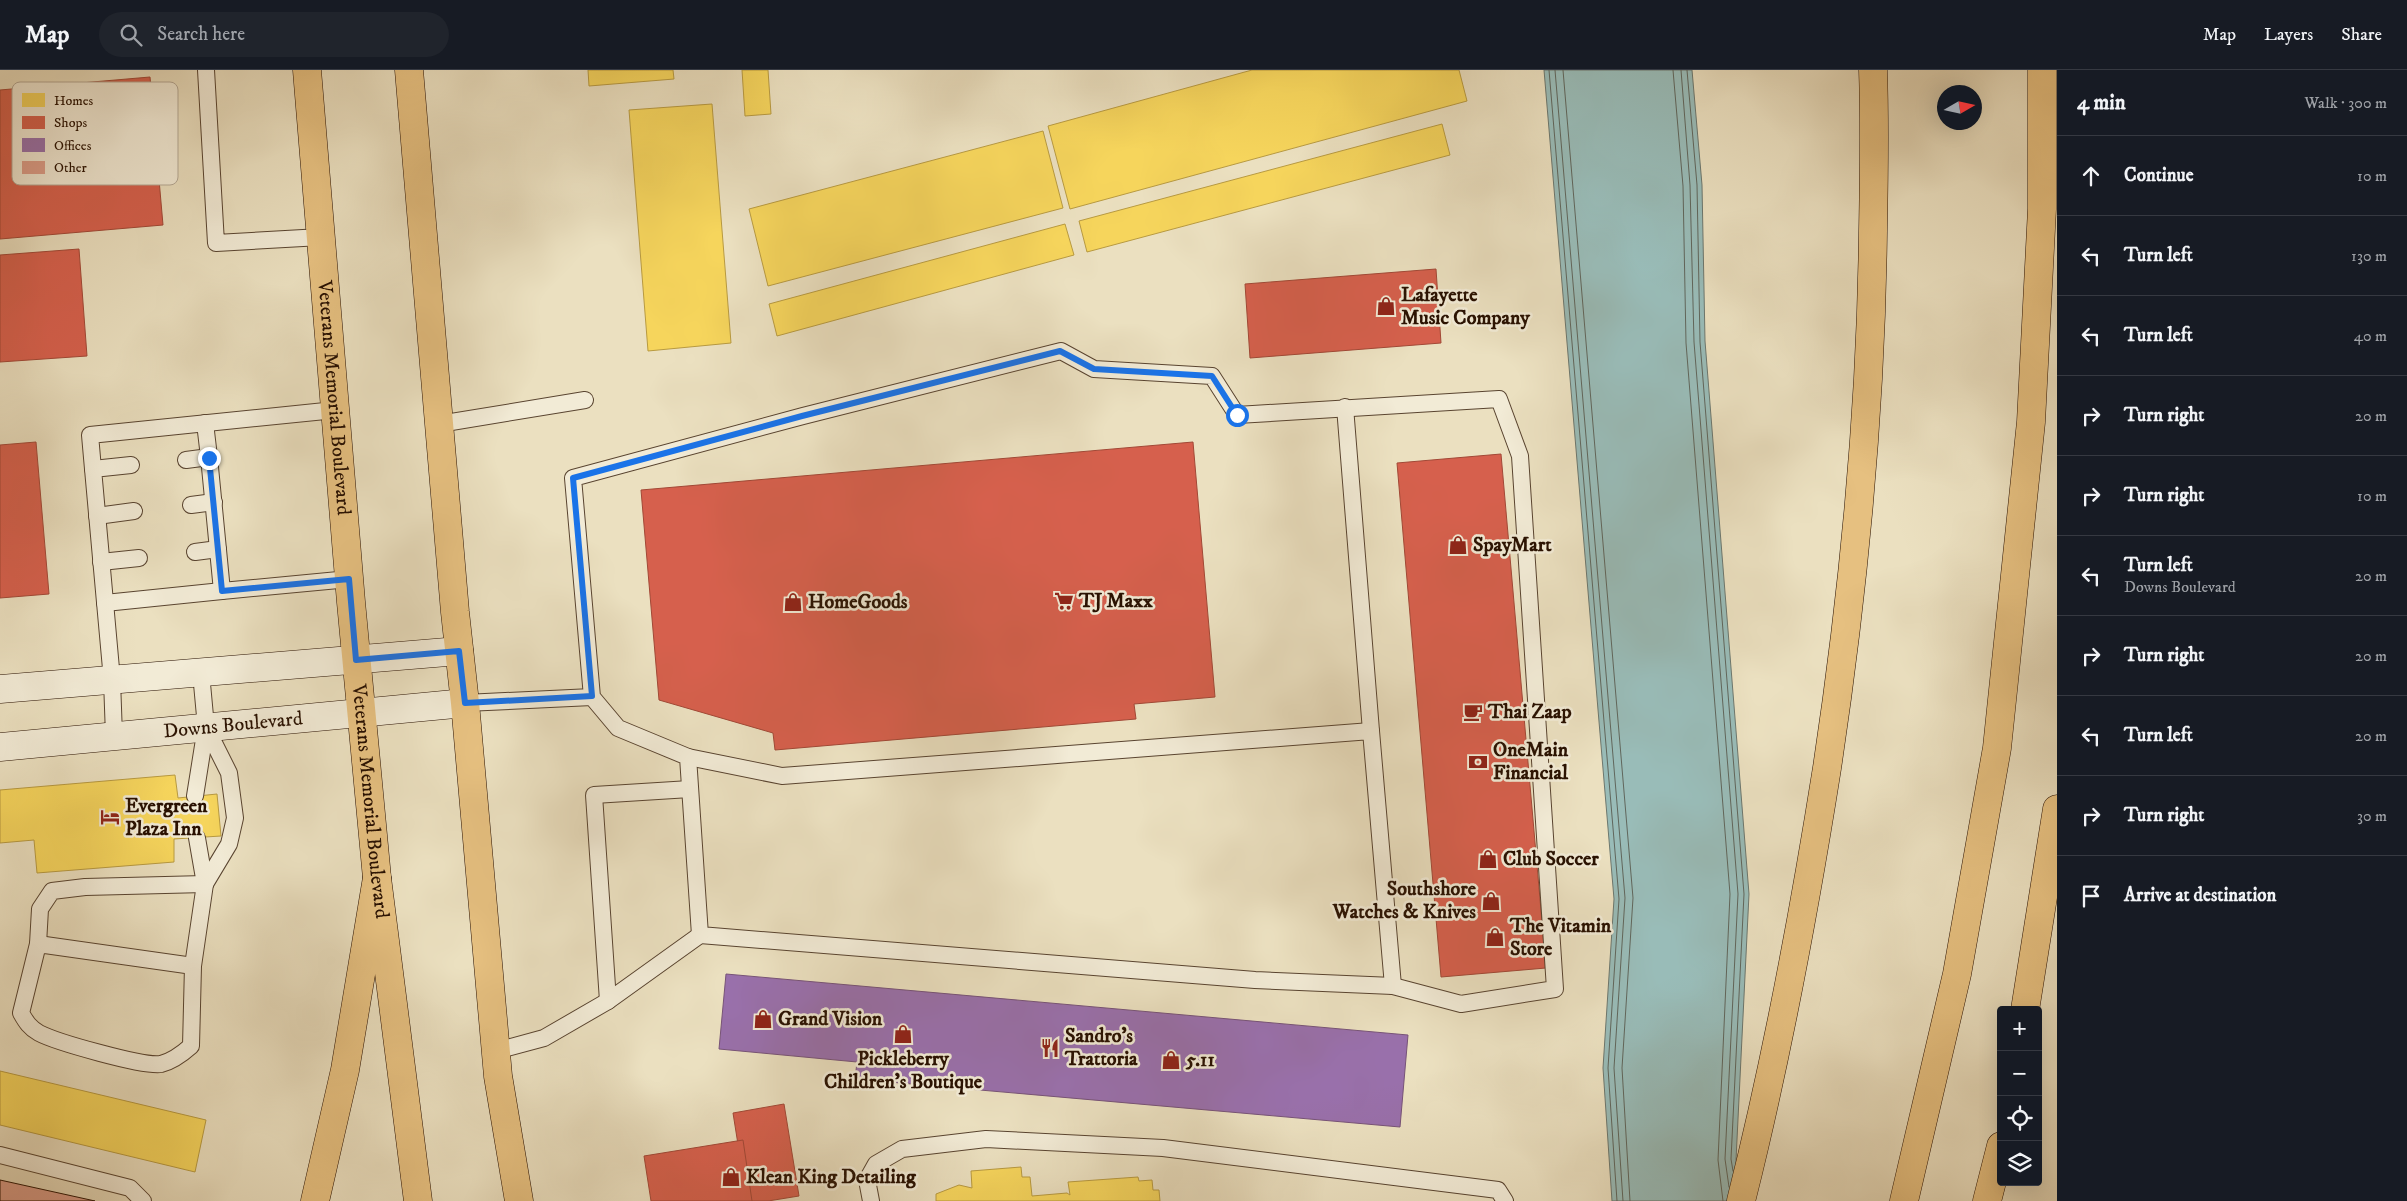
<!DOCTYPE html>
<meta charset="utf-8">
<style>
body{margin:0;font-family:"IM FELL DW Pica",serif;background:#20242c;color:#f1f3f6}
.controls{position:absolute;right:15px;bottom:15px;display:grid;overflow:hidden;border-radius:5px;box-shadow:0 5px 20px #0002}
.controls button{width:45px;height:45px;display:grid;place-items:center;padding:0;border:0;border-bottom:1px solid #363941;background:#171b24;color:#f1f3f6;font:25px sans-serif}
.compass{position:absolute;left:1937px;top:15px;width:45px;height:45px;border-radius:50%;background:#171b24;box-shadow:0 5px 20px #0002;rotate:81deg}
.stop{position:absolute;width:15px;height:15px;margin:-11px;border:4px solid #1a73e8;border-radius:50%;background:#fff}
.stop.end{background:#1a73e8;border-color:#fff;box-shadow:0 1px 5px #0008}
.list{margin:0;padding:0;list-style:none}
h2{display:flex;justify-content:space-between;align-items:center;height:65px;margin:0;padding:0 20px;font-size:21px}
h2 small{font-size:16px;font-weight:400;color:#9ea1a6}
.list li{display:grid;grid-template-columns:32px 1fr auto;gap:15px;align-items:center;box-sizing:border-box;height:80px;padding:0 20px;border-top:1px solid #363941}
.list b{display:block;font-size:19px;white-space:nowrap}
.list p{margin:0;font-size:16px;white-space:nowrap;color:#9ea1a6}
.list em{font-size:16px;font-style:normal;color:#9ea1a6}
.icon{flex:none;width:28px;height:28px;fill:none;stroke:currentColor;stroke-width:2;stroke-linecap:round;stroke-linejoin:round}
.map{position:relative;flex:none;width:2057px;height:1131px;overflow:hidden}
header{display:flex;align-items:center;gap:30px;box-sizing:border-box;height:70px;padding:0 25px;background:#171b24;border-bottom:1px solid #363941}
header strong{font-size:24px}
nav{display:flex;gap:28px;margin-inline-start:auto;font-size:18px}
.search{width:350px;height:45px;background:#20242c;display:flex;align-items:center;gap:12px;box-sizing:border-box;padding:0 18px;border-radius:28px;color:#9ea1a6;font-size:19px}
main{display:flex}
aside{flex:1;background:#171b24}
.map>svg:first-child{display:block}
.water{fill:#99bcb8;stroke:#6c776e}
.homes{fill:#f6d55c;stroke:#b89a40}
.shops{fill:#d6604d;stroke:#a24836}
.offices{fill:#9970ab;stroke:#775378}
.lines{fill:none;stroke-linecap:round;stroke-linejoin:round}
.shore{stroke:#60665c;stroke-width:1}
.building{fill:#de9f8c;stroke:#281000}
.lane-casing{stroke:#594430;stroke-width:18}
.secondary-casing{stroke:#281000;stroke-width:29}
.primary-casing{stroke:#281000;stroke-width:29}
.highway-casing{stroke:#281000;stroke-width:29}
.lane{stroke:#f2ebd6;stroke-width:16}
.secondary{stroke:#f2ebd6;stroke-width:28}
.primary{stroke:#e6c080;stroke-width:28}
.highway{stroke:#e6c080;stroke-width:28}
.route{stroke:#1a73e8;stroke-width:6}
.labels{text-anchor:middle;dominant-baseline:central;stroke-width:5;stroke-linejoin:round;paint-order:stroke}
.poi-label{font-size:20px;font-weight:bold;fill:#281000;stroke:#f2ebd6;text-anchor:start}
.street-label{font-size:20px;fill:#281000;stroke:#f2ebd6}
.key{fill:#f2ebd6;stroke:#b5a996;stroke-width:1}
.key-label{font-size:14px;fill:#281000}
</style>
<header>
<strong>Map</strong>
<div class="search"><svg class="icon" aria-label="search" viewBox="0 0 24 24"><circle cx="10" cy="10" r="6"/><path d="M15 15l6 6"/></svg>Search here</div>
<nav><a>Map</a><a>Layers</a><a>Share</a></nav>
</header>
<main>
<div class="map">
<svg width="2057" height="1131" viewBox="0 0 2057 1131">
<rect width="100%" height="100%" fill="#ebe0c0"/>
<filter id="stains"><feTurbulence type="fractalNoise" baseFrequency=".004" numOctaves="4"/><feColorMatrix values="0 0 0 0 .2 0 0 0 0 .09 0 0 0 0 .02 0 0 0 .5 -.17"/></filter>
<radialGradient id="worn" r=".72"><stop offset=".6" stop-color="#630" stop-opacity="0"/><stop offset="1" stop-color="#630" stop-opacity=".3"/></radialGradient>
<polygon class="water" points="1544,0 1692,0 1702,115 1705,271 1749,824 1736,1090 1742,1131 1612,1131 1603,998 1614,829"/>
<g class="homes">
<polygon points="588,0 673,0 674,9 589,16"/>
<polygon points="742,0 768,0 771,44 745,46"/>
<polygon points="1252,0 1459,0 1467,31 1070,139 1048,56"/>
<polygon points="712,34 731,273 648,281 629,40"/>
<polygon points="1442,54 1450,85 1087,182 1079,151"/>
<polygon points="1043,61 1063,138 768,216 749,139"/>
<polygon points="1065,154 1074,185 777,266 769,234"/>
<polygon points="175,705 178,728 217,724 221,766 174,769 174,792 37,803 34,770 0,773 0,720"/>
<polygon points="0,1001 206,1050 195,1102 0,1055"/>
<polygon points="1021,1097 1022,1107 1030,1107 1032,1126 1067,1123 1070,1125 1068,1112 1138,1107 1139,1111 1152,1110 1153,1120 1159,1120 1160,1131 936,1131 936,1124 959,1115 972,1118 971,1101"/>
</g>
<g class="shops">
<polygon points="150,7 163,155 0,169 0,20"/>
<polygon points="79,179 87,286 0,292 0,185"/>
<polygon points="1436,199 1441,273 1250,288 1245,214"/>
<polygon points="36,372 49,524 0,528 0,375"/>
<polygon points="1193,372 1215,627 1134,634 1136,649 775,680 773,663 659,630 641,420"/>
<polygon points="1501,384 1546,898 1441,907 1397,393"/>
<polygon points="784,1034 799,1126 768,1131 747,1131 733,1043"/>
<polygon points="743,1070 752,1131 651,1131 644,1086"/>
</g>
<polygon class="offices" points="726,904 1408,965 1400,1057 855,1009 857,992 719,979"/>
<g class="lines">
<g class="shore">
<polyline points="1549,0 1619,829 1608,998 1617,1131"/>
<polyline points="1555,0 1625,828 1614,998 1623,1131"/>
<polyline points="1563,0 1633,828 1622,998 1630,1131"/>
<polyline points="1673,0 1683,116 1686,273 1730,824 1718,1090 1723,1131"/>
<polyline points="1681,0 1690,115 1694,272 1738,824 1725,1089 1729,1117"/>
<polyline points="1687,0 1697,115 1700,272 1744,824 1731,1089 1733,1101"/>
</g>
</g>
<polygon class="building" points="0,1110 95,1131 0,1131"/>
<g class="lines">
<g class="lane-casing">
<g id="lane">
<polyline points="206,0 216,173 321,167"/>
<polyline points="1345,337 1371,661"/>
<polyline points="205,353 209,387"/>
<polyline points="439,354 585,330"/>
<polyline points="186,390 209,387 222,521 349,509"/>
<polyline points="93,399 90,365 335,340"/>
<polyline points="191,435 214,432"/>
<polyline points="97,446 134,441"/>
<polyline points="195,482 218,479"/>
<polyline points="101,492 139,488"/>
<polyline points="105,533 222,521"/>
<polyline points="465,633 592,627 573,408 803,346 1061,281 1094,299 1212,306 1237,345 1499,329 1520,386 1555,919 1461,934 1393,916 1255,910 700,865 688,687 618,658 592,627"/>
<polyline points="114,666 112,610 93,399 131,395"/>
<polyline points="688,687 782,706 1371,661 1393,916"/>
<polyline points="195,726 206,657 201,603"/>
<polyline points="205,814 229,774 235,748 229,703 206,657"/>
<polyline points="38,874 40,839 52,821 85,817 205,814"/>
<path d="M193,896l-155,-22 -17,69c5,9 9,15 18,20 17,9 105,34 122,31 12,-3 21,-10 30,-18l2,-80 12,-82 -8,-46"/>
<polyline points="608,931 594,725 690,719"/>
<polyline points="496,981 544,968 608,931 700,865"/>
<polyline points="0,1085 130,1118 143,1131"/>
<polyline points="871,1131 867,1110 876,1094 902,1079 986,1069 1163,1078 1498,1120 1505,1131"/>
</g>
</g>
<g class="secondary-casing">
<g id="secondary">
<polyline points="0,619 459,581"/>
<path id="s1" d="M0,677l465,-44"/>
</g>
</g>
<g class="primary-casing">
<g id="primary">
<path id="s2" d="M307,0l44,532 26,276 41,323"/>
<polyline points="409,0 455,542 465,633 498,1006 519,1131"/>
</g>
</g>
<g class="highway-casing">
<g id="highway">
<polyline points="2025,940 2057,739"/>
<polyline points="315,1131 345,1000 377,808"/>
<path d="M1741,1131c36,-143 63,-288 86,-433 27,-179 44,-357 46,-537 1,-54 2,-108 0,-161"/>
<polyline points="1904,1131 1957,904 1997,678 2031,352 2042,139 2042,0"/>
<polyline points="1987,1131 2001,1076"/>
</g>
</g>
<use href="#lane" class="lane"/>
<use href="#secondary" class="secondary"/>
<use href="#primary" class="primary"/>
<use href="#highway" class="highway"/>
</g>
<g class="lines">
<polyline class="route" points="209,388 222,521 349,509 356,590 459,581 465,633 592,626 573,408 802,346 1060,281 1094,299 1212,306 1237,345"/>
</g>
<defs>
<g id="shop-bare" transform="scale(1.5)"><path d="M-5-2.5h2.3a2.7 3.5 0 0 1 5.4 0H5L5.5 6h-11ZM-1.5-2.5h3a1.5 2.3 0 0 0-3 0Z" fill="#8f2418" stroke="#f2ebd6" stroke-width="2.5" paint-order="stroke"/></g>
<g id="supermarket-bare" transform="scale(1.5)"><path d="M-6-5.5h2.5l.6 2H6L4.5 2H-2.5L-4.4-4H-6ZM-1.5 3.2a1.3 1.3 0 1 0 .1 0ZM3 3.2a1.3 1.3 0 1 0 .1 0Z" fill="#8f2418" stroke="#f2ebd6" stroke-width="2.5" paint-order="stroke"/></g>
<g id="cafe-bare" transform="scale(1.5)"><path d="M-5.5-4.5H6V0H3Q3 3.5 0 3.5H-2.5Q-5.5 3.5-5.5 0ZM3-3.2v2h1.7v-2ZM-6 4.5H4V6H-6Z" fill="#8f2418" stroke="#f2ebd6" stroke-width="2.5" paint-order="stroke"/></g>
<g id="bank-bare" transform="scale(1.5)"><path d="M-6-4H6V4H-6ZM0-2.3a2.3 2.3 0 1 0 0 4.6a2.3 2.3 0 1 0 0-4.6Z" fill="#8f2418" stroke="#f2ebd6" stroke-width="2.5" paint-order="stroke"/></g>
<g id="hotel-bare" transform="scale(1.5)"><path d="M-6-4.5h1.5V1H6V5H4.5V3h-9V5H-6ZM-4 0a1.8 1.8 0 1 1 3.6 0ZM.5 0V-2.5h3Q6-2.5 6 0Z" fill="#8f2418" stroke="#f2ebd6" stroke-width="2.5" paint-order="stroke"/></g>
<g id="restaurant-bare" transform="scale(1.5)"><path d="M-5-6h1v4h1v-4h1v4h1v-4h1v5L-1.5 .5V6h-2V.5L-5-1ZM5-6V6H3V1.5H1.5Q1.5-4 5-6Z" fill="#8f2418" stroke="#f2ebd6" stroke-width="2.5" paint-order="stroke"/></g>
</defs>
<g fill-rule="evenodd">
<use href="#shop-bare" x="1386" y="236"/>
<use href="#shop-bare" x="1458" y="475"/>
<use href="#supermarket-bare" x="1064" y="531"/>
<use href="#shop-bare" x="793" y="532"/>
<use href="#cafe-bare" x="1473" y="642"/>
<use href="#bank-bare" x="1478" y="692"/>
<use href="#hotel-bare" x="110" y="747"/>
<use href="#shop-bare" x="1488" y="789"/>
<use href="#shop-bare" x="1491" y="831"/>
<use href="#shop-bare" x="1495" y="867"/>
<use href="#shop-bare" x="763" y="949"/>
<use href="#shop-bare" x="903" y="964"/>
<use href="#restaurant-bare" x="1050" y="978"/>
<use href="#shop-bare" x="1171" y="990"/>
<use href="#shop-bare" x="731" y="1107"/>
</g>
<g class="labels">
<g class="poi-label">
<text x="1401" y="225">Lafayette<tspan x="1401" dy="23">Music Company</tspan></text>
<text x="1473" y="475">SpayMart</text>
<text x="1079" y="531">TJ Maxx</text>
<text x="808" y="532">HomeGoods</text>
<text x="1488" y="642">Thai Zaap</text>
<text x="1493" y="680">OneMain<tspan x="1493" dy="23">Financial</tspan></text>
<text x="125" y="736">Evergreen<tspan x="125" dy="23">Plaza Inn</tspan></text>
<text x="1503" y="789">Club Soccer</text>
<text x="1476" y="819" text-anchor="end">Southshore<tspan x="1476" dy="23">Watches &amp; Knives</tspan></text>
<text x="1510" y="856">The Vitamin<tspan x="1510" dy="23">Store</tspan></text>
<text x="778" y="949">Grand Vision</text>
<text x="1065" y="966">Sandro's<tspan x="1065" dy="23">Trattoria</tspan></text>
<text x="903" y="989" text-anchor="middle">Pickleberry<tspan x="903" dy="23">Children's Boutique</tspan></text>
<text x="1186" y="990">5.11</text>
<text x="746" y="1107">Klean King Detailing</text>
</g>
<g class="street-label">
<text stroke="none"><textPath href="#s2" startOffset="329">Veterans Memorial Boulevard</textPath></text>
<text stroke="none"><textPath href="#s1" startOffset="234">Downs Boulevard</textPath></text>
<text stroke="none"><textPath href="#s2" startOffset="734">Veterans Memorial Boulevard</textPath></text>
</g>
</g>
<rect x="12" y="12" width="166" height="103" rx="8" class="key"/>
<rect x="22" y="23" width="23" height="14" fill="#f6d55c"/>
<rect x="22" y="46" width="23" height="13" fill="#d6604d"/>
<rect x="22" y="68" width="23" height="14" fill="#9970ab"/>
<rect x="22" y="91" width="23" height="13" fill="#de9f8c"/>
<g class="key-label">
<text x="54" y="35">Homes</text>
<text x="54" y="57">Shops</text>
<text x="54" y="80">Offices</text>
<text x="54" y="102">Other</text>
</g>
<rect width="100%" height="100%" filter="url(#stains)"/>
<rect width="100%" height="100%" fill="url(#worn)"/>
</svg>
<div class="controls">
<button>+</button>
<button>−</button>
<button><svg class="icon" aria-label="locate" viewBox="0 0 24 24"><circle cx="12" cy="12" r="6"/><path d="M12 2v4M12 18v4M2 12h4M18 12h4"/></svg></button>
<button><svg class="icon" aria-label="layers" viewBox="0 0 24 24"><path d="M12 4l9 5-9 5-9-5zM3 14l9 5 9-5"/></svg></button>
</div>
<svg class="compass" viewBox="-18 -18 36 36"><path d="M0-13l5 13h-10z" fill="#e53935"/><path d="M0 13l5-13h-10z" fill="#9ea1a6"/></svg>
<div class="stop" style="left:1237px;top:345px"></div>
<div class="stop end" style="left:209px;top:388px"></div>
</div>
<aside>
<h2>4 min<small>Walk · 300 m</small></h2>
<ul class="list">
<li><svg class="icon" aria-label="ahead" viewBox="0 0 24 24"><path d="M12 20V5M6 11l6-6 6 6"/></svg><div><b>Continue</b></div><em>10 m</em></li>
<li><svg class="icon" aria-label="left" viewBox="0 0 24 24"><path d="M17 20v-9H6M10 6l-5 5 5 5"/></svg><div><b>Turn left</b></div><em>130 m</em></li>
<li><svg class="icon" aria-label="left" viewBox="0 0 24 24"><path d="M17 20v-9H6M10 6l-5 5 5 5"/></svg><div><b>Turn left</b></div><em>40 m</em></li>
<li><svg class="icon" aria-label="right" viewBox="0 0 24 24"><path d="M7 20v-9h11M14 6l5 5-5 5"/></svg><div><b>Turn right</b></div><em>20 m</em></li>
<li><svg class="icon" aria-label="right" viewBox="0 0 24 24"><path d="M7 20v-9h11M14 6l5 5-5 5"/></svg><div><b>Turn right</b></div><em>10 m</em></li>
<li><svg class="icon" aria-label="left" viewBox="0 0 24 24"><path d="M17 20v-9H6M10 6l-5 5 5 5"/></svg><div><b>Turn left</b><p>Downs Boulevard</p></div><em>20 m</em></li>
<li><svg class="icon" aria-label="right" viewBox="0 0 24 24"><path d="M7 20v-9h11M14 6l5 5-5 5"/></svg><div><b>Turn right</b></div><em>20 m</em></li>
<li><svg class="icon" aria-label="left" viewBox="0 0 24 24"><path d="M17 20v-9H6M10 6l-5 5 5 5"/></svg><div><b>Turn left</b></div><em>20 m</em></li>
<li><svg class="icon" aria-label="right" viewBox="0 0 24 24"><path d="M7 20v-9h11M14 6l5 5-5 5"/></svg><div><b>Turn right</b></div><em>30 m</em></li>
<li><svg class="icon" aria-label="arrive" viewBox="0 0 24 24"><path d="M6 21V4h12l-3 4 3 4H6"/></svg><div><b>Arrive at destination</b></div></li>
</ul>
</aside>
</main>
